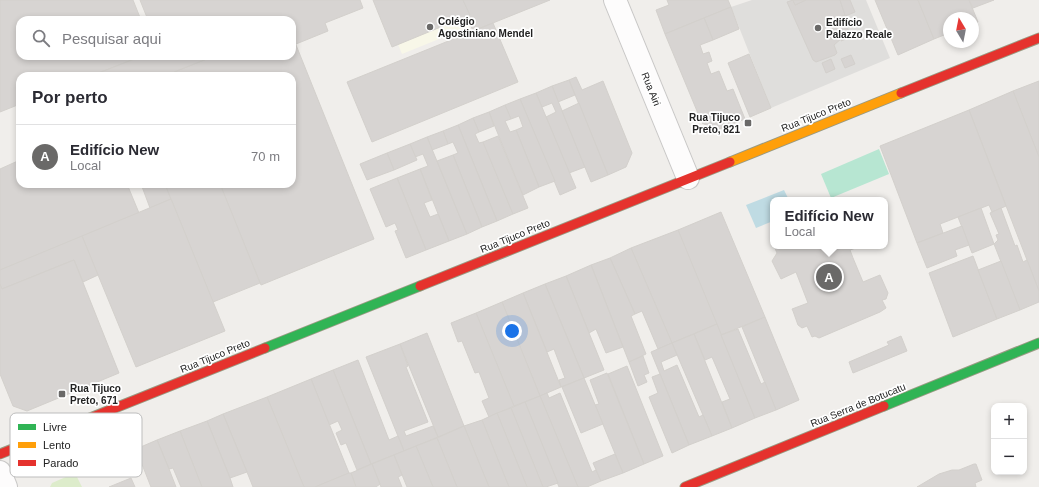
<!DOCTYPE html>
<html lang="pt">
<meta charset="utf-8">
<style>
body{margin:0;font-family:Helvetica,sans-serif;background:#f7f7f7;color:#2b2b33}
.controls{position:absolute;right:12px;bottom:12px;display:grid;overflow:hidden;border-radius:8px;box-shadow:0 2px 6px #0003}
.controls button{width:36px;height:36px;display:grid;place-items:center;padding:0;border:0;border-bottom:1px solid #e1e1e2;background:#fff;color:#2b2b33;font:20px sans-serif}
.compass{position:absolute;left:943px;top:12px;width:36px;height:36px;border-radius:50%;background:#fff;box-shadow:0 2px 6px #0003;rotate:350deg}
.you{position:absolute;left:512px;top:331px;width:14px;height:14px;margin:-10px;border:3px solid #fff;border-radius:50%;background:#1a73e8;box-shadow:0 0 0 6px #1a73e833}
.badge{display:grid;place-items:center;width:26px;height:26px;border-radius:50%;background:#6a6968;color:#fff;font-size:13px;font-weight:700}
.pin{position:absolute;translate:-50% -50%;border:2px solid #fff;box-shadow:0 1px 4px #0006}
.popup{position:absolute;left:770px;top:197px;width:118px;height:52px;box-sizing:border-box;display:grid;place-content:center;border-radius:8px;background:#fff;filter:drop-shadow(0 1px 3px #0005);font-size:13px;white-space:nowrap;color:#7c7c81}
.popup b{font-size:15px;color:#2b2b33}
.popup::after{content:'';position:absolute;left:50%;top:100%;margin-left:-8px;border:8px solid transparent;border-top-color:#fff}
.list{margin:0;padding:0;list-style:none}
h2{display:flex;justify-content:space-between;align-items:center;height:52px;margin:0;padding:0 16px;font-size:17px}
h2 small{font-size:13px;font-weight:400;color:#7c7c81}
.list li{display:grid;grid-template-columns:26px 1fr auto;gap:12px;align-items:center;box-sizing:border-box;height:64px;padding:0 16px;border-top:1px solid #e1e1e2}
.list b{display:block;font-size:15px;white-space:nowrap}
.list p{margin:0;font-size:13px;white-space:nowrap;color:#7c7c81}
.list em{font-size:13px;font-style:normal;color:#7c7c81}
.icon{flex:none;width:22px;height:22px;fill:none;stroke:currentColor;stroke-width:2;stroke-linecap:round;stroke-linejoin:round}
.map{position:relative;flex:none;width:1039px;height:487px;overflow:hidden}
.search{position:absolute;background:#fff;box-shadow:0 2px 6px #0003;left:16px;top:16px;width:280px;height:44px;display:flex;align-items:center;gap:10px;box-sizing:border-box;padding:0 14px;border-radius:12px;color:#7c7c81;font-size:15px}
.panel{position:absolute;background:#fff;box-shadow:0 2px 6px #0003;left:16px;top:72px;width:280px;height:116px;border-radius:12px}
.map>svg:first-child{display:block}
.residential{fill:#dfdedc}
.education{fill:#f8f7e8}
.grass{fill:#ddeccb}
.pitch{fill:#b7e6d2}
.water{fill:#bfdbe3}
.building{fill:#d7d4d2;stroke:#d3d0cc}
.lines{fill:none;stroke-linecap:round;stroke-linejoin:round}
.street-casing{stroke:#c9c8c7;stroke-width:24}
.fast-casing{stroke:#999a82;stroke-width:11}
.slow-casing{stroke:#999a82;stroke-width:11}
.jam-casing{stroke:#999a82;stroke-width:11}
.street{stroke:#fdfcfc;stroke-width:22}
.fast{stroke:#30b455;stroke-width:9}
.slow{stroke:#ff9f0a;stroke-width:9}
.jam{stroke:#e5322d;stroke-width:9}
.poi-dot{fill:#6a6968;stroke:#fff;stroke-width:1.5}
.labels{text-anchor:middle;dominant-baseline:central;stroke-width:3.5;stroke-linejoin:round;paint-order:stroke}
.poi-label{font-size:10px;font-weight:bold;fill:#222;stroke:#fff;text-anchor:start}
.street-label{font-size:10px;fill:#222;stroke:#fff}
.key{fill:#fff;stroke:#bdbdbd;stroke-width:1}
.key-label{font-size:11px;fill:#222}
</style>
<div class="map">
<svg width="1039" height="487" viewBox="0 0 1039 487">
<rect width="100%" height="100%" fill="#f0eeeb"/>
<polygon class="residential" points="752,0 866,0 890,58 771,108 731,7"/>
<polygon class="education" points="380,0 535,0 402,54"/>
<polygon class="grass" points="75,473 82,487 50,487 52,483"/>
<polygon class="pitch" points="879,149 889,174 831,198 821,174"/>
<polygon class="water" points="784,190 789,200 773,200 773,221 756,228 746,205"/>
<g class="building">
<polygon points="0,0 133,0 141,20 20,20 20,56 142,56 91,76 20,76 20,104 0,112"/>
<polygon points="140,0 360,0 363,8 325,23 328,31 296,44 292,35 292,20 148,20"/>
<polygon points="373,0 463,0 470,15 392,47"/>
<polygon points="463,0 550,0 473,31 467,16 470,15"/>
<polygon points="667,0 728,0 731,7 665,34 656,10 669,5"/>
<polygon points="793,0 795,5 806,0 840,0 845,15 835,19 842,38 834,45 837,53 835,55 816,62 813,60 787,2"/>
<polygon points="793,0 806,0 795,5"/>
<polygon points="840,0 850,0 855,12 843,17 851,37 841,41 842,38 835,19 845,15"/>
<polygon points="875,0 918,0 934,39 898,55"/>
<polygon points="918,0 969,0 978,22 973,24 973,18 949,18 949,33 934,39"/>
<polygon points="969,0 994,0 973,8"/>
<polygon points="731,7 739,29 713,40 704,18"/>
<polygon points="704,18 713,40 700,45 703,54 709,52 712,61 707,63 711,74 719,71 727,91 733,89 745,119 717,130 702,123 665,34"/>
<polygon points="493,23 518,82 372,142 347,82"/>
<polygon points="292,35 374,239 261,285 220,184 292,184 292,76 176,76 174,72 214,56 292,56"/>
<polygon points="749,54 771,108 750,117 728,63"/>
<polygon points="851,55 855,64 845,68 841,59"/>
<polygon points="142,56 214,56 174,72 176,75 174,76 91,76"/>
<polygon points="831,59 835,69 826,73 822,63"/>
<polygon points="576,77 582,90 603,81 632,153 626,167 608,175 569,80"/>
<polygon points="569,80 575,95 558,102 552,86"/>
<polygon points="1039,81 1039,157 1013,91"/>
<polygon points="552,86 585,167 569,173 546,117 556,112 552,103 542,107 536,93"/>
<polygon points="1013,91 1039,157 1039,291 969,110"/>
<polygon points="536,93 576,188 560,195 520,99"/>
<polygon points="520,99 555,181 539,187 516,130 523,127 519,116 511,119 505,105"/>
<polygon points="579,103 608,175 591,182 562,111"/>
<polygon points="505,105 511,119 505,121 510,132 516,130 539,187 523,195 489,112"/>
<polygon points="969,110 1006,206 992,212 989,205 940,224 943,233 917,243 880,146"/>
<polygon points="489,112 494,126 479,132 473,118"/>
<polygon points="473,118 479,132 475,134 479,143 483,142 513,214 497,221 458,125"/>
<polygon points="458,125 497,221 482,227 453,155 458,153 453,142 448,144 443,131"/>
<polygon points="443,131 448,144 432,150 427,137"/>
<polygon points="498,136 528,208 513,214 483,142"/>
<polygon points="427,137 467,234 449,241 420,169 428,166 423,154 415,157 410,144"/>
<polygon points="410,144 417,160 394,170 387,153"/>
<polygon points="387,153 394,170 367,180 360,164"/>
<polygon points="453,155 482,227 467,234 437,161"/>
<polygon points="20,160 20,184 127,184 139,213 0,270 0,169"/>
<polygon points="420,169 432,200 424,203 430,217 438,214 449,241 426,250 397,178"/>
<polygon points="397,178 426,250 406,258 395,231 398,230 395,223 386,227 370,189"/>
<polygon points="141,184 165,184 171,199 150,208"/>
<polygon points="165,184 220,184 260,283 213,302"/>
<polygon points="171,199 225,331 136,367 82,236"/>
<polygon points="981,208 994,244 972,253 958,217"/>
<polygon points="1001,208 1015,246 1017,245 1023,262 1027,260 1039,291 1039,302 1020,310 994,244 998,240 996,235 999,234 990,213"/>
<polygon points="721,212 765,317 721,335 678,230"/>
<polygon points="962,226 969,245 955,250 957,256 927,268 917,243"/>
<polygon points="678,230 717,324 672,343 631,248"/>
<polygon points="82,236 98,275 83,282 74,260 2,289 0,284 0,270"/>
<polygon points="774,246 861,246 850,250 853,258 863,282 880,275 888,293 886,299 882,300 886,308 880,312 819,338 815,336 812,337 807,326 802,328 798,325 793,311 792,309 808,303 796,272 781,279 772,261 777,253"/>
<polygon points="631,248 672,343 658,349 642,311 635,314 610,258"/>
<polygon points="973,256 997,319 953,337 929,273"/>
<polygon points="610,258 635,314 631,316 646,354 629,362 591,265"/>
<polygon points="74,260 119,373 27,411 13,406 0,374 0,284 2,289"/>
<polygon points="1001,261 1020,310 997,319 978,270"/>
<polygon points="591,265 623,347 606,353 596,329 589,333 566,276"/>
<polygon points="566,276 604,370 584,378 545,284"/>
<polygon points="545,284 584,378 561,387 559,380 565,378 554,349 547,352 523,293"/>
<polygon points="523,293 561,387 540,396 502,302"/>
<polygon points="502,302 540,396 514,406 476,313"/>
<polygon points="476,313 514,406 489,417 482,401 489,398 479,372 475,373 462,341 458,342 451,323"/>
<polygon points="765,317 799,400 776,410 742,327"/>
<polygon points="717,324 755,418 732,428 722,402 730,399 712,357 705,360 694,334"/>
<polygon points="738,329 761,384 765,382 776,410 755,418 721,335"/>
<polygon points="427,333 464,426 438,437 400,344"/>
<polygon points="694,334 732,428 712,436 672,343"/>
<polygon points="901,336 907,351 853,373 849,362 889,345 887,342"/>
<polygon points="672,343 677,355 661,362 664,371 677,365 699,417 703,415 712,436 689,445 651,352"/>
<polygon points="400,344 408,366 406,367 428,422 404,431 406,436 433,426 438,437 404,451 366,357"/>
<polygon points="643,356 649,373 644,375 647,382 638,386 629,362"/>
<polygon points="358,360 389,440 398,436 404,451 371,464 333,370"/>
<polygon points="627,366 663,456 644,464 608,374"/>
<polygon points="333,370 371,464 357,470 346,443 341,445 336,433 342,430 338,421 329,425 311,379"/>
<polygon points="607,373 644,464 623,473 595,405 599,404 590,380"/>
<polygon points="660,374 689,445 672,453 649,397 658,393 652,377"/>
<polygon points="584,378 603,424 581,433 562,387"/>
<polygon points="311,379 349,473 315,487 304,487 267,397"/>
<polygon points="547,393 549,398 560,393 592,472 596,470 601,481 587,487 578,487 540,396"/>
<polygon points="540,396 578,487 559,487 525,402"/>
<polygon points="267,397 304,487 253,487 247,472 223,414"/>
<polygon points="525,402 558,483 546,487 543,487 511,408"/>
<polygon points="511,408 543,487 527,487 497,413"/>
<polygon points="497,413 527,487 509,487 482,420"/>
<polygon points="223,414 247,472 230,478 207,421"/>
<polygon points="482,420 509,487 489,487 464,426"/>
<polygon points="207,421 230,478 233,487 202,487 180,431"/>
<polygon points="464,426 489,487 457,487 437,438"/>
<polygon points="180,431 202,487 181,487 173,468 169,469 157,440"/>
<polygon points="437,438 457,487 433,487 416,446"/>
<polygon points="157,440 169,469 176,487 151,487 136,449"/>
<polygon points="416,446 433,487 407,487 394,455"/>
<polygon points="615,454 623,473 601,481 593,463"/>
<polygon points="394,455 402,475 398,477 402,487 381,487 372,464"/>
<polygon points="372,464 380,484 376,487 356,487 351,473"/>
<polygon points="974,464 976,464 982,480 975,483 976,487 917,487 939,474 952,470 959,470"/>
<polygon points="349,473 351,473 356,487 315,487"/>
<polygon points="131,478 135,487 109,487"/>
</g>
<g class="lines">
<g class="street-casing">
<g id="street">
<polyline points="615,0 688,178"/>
<polyline points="0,472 6,487"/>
</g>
</g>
<g class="fast-casing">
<g id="fast">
<polyline points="265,348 420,286"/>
<polyline points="884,406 1039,343"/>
</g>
</g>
<g class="slow-casing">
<polyline id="slow" points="730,162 901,93"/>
</g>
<g class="jam-casing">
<g id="jam">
<polyline points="901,93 1039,38"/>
<polyline points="420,286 730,162"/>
<polyline points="0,454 265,348"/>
<polyline points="685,487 884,406"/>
</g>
</g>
<use href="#street" class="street"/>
<use href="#fast" class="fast"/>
<use href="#slow" class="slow"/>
<use href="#jam" class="jam"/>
</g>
<g class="poi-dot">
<circle cx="430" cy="27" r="4"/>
<circle cx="818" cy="28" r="4"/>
<rect x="744" y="119" width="8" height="8" rx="2"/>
<rect x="58" y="390" width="8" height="8" rx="2"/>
</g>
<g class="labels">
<g class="poi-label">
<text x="438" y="21">Colégio<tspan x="438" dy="12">Agostiniano Mendel</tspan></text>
<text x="826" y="22">Edifício<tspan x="826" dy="12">Palazzo Reale</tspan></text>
<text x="740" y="117" text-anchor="end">Rua Tijuco<tspan x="740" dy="12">Preto, 821</tspan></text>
<text x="70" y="388">Rua Tijuco<tspan x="70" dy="12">Preto, 671</tspan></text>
</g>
<g class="street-label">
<text transform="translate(651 89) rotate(68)">Rua Airi</text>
<text transform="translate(816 115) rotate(-22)">Rua Tijuco Preto</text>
<text transform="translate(515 236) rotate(-22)">Rua Tijuco Preto</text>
<text transform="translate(215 356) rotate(-22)">Rua Tijuco Preto</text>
<text transform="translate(858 405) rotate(-22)">Rua Serra de Botucatu</text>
</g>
</g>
<rect x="10" y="413" width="132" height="64" rx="6" class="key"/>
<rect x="18" y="424" width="18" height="6" fill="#30b455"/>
<rect x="18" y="442" width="18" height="6" fill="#ff9f0a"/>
<rect x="18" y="460" width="18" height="6" fill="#e5322d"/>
<g class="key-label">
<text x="43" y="431">Livre</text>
<text x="43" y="449">Lento</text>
<text x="43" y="467">Parado</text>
</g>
</svg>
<div class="controls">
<button>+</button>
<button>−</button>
</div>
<svg class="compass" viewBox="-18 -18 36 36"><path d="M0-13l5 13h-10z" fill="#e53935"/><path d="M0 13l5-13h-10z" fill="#7c7c81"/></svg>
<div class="you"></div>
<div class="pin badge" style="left:829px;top:277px">A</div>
<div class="popup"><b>Edifício New</b>Local</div>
<div class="search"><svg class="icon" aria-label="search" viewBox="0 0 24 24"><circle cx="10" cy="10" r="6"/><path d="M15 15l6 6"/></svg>Pesquisar aqui</div>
<section class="panel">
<h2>Por perto<small></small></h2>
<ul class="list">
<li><span class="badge">A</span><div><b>Edifício New</b><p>Local</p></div><em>70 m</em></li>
</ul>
</section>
</div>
